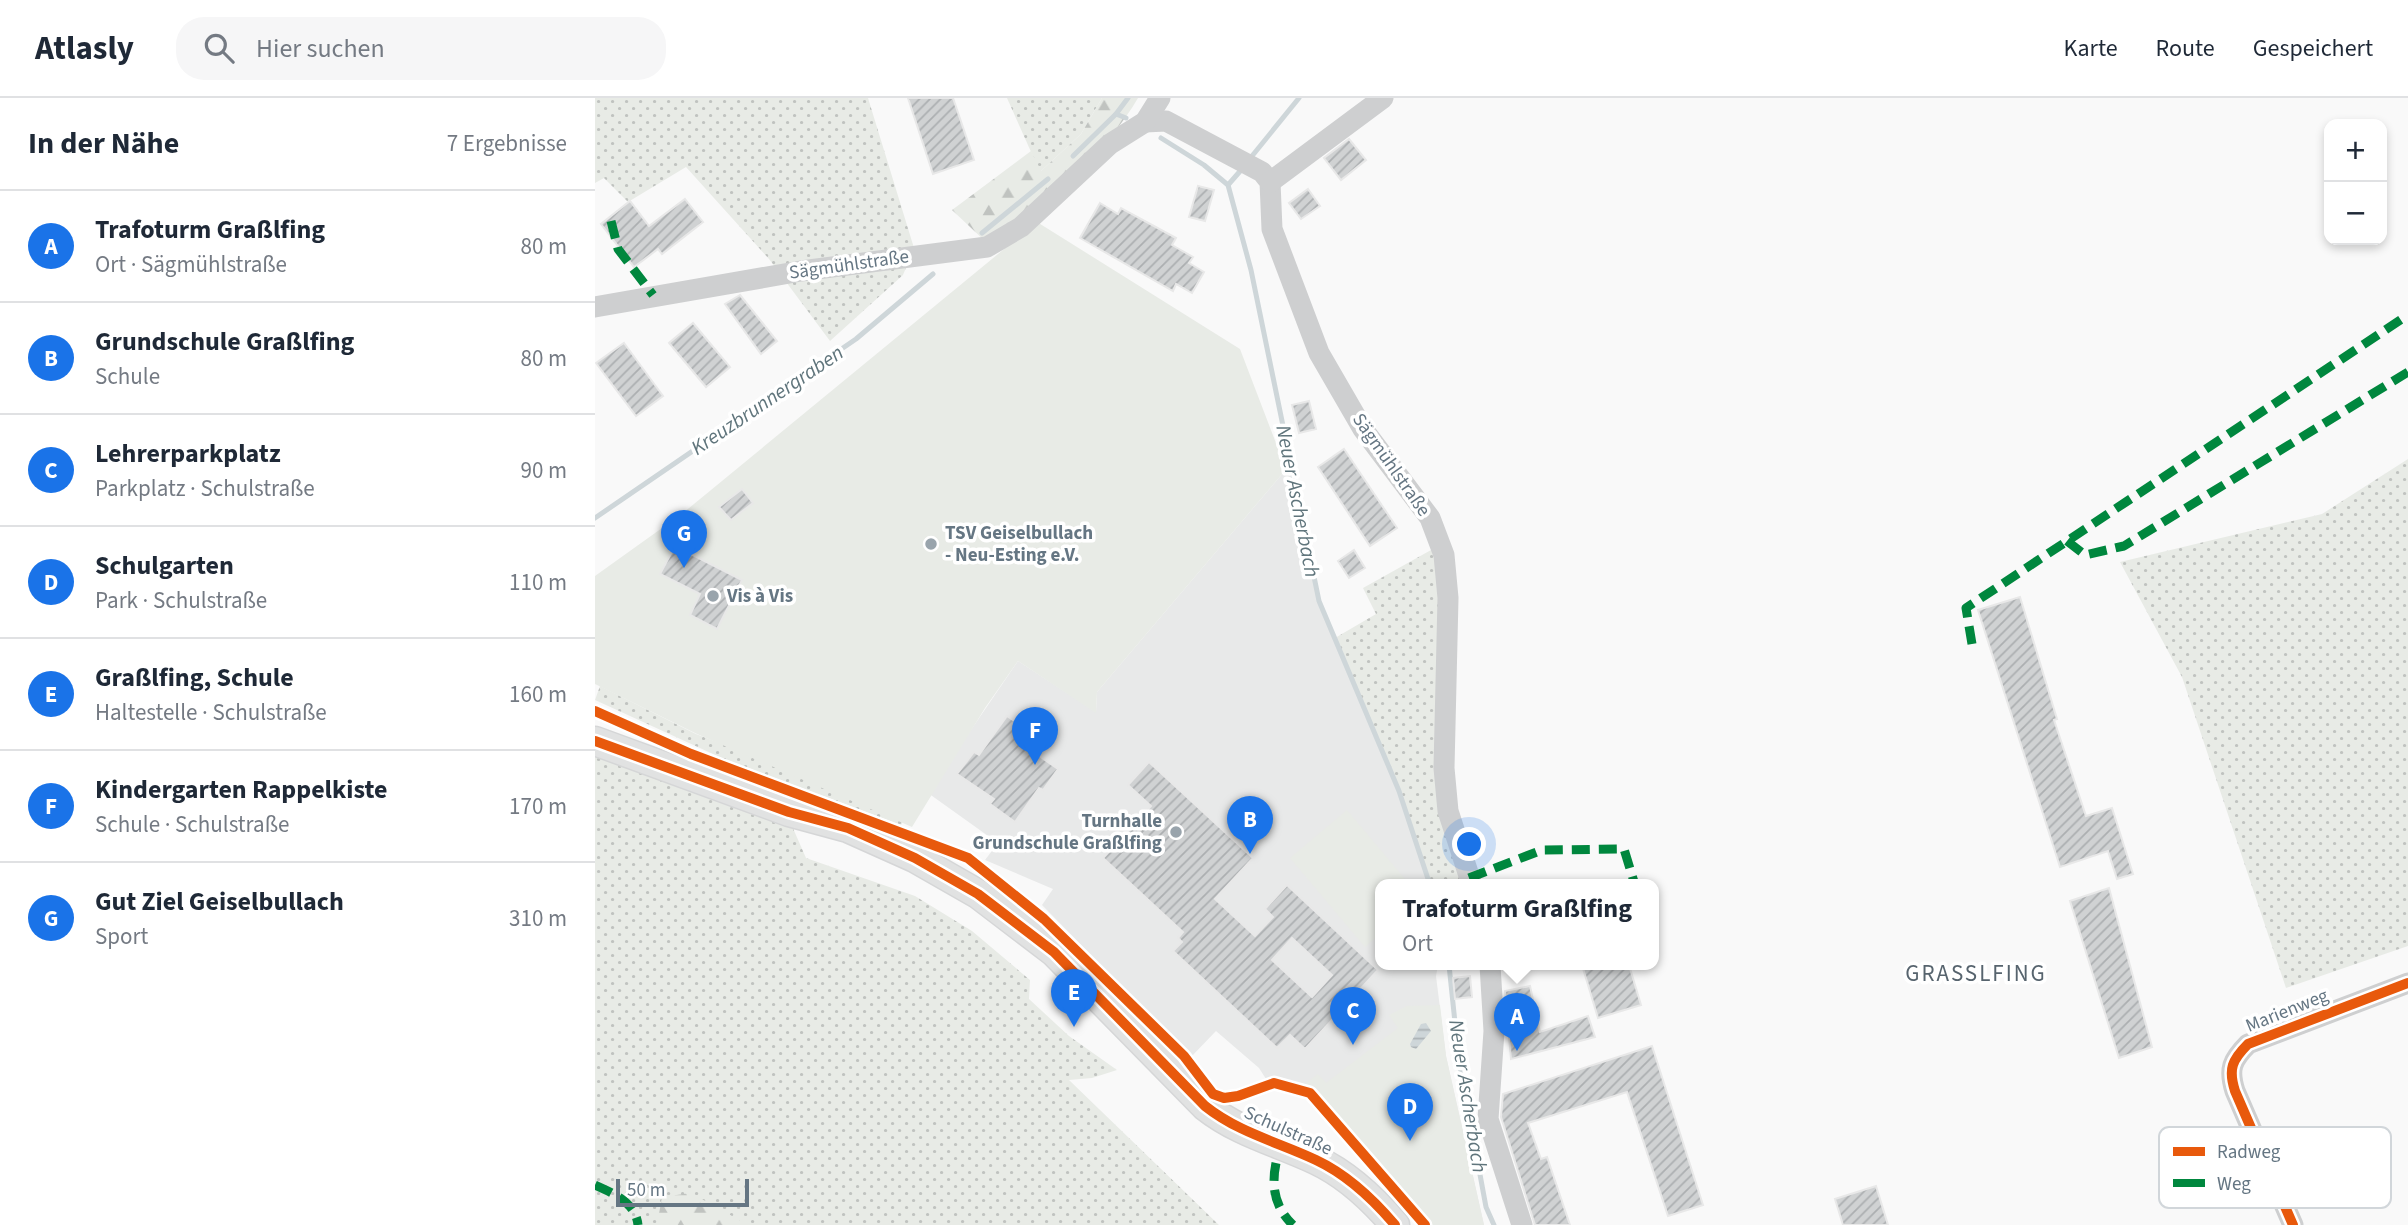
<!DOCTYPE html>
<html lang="de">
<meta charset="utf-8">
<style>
body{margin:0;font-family:"Source Sans 3",sans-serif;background:#f6f6f7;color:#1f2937}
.controls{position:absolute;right:21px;top:21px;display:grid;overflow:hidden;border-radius:14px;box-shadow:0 4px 10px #0003}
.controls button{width:63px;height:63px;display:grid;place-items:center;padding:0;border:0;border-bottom:2px solid #e0e1e3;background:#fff;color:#1f2937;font:35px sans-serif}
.scale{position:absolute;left:21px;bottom:18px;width:133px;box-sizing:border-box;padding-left:7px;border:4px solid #657683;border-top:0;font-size:19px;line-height:24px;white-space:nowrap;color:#657683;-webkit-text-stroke:5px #fff;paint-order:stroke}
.you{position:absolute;left:875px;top:747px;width:24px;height:24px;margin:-18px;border:5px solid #fff;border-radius:50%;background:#1a73e8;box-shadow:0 0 0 10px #1a73e833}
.badge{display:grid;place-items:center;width:46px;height:46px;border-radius:50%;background:#1a73e8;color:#fff;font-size:23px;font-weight:700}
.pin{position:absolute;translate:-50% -58px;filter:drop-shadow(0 2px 4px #0008)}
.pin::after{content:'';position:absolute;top:37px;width:24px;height:21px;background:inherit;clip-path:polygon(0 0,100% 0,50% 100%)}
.popup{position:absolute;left:780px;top:781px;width:284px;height:91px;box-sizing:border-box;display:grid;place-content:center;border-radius:14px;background:#fff;filter:drop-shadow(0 2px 5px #0005);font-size:23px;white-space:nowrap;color:#747a83}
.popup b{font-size:26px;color:#1f2937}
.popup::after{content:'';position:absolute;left:50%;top:100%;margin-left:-14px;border:14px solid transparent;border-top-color:#fff}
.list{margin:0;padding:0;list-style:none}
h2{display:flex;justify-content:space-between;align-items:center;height:91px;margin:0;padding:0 28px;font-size:30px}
h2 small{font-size:23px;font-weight:400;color:#747a83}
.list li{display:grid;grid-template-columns:46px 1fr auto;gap:21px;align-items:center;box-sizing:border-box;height:112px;padding:0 28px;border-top:2px solid #e0e1e3}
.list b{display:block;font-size:26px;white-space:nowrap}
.list p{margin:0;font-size:23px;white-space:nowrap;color:#747a83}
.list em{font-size:23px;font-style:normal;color:#747a83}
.icon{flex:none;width:38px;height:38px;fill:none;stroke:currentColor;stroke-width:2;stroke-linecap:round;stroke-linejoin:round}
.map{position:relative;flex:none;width:1813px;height:1127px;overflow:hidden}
header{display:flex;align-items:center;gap:42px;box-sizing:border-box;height:98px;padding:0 35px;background:#fff;border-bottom:2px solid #e0e1e3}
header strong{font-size:33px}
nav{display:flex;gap:38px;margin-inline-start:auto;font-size:24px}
.search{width:490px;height:63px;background:#f6f6f7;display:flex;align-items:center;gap:18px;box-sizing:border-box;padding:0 24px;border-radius:28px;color:#747a83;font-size:26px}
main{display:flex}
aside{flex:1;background:#fff}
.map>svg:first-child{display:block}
.built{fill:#e8e9e9}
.grass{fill:url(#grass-dots)}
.forest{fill:url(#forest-firs)}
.garden{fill:#e8ebe6}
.water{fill:url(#water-rules)}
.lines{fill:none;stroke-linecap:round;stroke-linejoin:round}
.stream{stroke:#ced6d9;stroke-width:5}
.building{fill:url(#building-hatch);stroke:#e8e8e8;stroke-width:2;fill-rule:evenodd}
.secondary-casing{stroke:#d5d6d7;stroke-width:31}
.street{stroke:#cecfd0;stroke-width:21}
.secondary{stroke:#e1e2e2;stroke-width:28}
.quiet{stroke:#00873e;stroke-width:9;stroke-dasharray:18 9;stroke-linecap:butt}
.cycleway-casing{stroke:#fff;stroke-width:15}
.cycleway{stroke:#e8590c;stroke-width:10}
.poi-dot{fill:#99a4ac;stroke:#fff;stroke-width:2.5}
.labels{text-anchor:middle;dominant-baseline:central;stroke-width:7;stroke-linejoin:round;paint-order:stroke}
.street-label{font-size:19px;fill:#657683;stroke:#fff}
.poi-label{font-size:19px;font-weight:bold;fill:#657683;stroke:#fff;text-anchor:start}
.water-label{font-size:21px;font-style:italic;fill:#60757c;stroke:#fff}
.quarter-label{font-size:23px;letter-spacing:2px;fill:#57646e;stroke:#fff}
.key{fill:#fff;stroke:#d1d6da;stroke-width:2}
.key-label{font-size:19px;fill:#657683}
</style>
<header>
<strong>Atlasly</strong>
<div class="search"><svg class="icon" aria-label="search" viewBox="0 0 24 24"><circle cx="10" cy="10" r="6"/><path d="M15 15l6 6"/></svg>Hier suchen</div>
<nav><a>Karte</a><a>Route</a><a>Gespeichert</a></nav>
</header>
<main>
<aside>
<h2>In der Nähe<small>7 Ergebnisse</small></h2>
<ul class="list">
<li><span class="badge">A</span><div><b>Trafoturm Graßlfing</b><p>Ort · Sägmühlstraße</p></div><em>80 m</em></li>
<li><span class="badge">B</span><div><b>Grundschule Graßlfing</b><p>Schule</p></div><em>80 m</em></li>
<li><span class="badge">C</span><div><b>Lehrerparkplatz</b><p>Parkplatz · Schulstraße</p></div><em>90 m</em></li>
<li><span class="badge">D</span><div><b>Schulgarten</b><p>Park · Schulstraße</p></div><em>110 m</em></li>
<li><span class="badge">E</span><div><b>Graßlfing, Schule</b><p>Haltestelle · Schulstraße</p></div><em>160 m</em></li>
<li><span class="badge">F</span><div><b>Kindergarten Rappelkiste</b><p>Schule · Schulstraße</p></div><em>170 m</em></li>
<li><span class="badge">G</span><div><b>Gut Ziel Geiselbullach</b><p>Sport</p></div><em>310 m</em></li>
</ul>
</aside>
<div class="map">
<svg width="1813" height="1127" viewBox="0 0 1813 1127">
<defs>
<pattern id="grass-dots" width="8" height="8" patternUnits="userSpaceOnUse" patternTransform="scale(1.75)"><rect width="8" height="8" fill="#e8ebe6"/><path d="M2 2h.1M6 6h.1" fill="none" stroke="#c0c3c0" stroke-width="1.8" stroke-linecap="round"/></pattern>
<pattern id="forest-firs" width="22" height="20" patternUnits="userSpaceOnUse" patternTransform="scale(1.75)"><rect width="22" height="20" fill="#e8ebe6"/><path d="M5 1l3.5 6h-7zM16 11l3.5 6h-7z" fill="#c0c3c0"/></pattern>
<pattern id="water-rules" width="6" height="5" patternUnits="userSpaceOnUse" patternTransform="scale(1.75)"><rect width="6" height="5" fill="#ced6d9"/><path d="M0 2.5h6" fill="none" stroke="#abb2b5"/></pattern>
<pattern id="building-hatch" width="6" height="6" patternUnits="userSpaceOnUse" patternTransform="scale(1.75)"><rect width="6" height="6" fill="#d0d2d3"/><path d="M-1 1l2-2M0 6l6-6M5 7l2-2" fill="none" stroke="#acafb1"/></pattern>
</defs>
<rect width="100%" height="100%" fill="#f9f9f9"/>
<polygon class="built" points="688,375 699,379 724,503 804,693 835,787 786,787 786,867 843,867 841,878 851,958 889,1127 833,1127 717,992 692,982 671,981 664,970 621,933 596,959 447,807 458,791 390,762 403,745 333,695 423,563 501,614 502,594"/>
<g class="grass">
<polygon points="0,0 273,0 319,150 308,177 235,243 174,161 91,69 33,104 9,80 0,85"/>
<polygon points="412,0 507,0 486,36 445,74"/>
<polygon points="1813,361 1813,848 1691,890 1587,579 1525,464 1727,416"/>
<polygon points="845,447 849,670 877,787 835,787 804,693 740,540 781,516 768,490"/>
<polygon points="5,588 101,636 312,717 306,727 129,661 0,602"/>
<polygon points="0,656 197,728 211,760 320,798 377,833 435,882 434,901 474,938 522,972 497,980 474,982 624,1127 0,1127"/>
</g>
<g class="forest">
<path d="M507,0h36c-35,60 -95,105 -152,144l-34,-32 79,-59 10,20 40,-37z"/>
<polygon points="96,1095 153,1127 62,1127 67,1099"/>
</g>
<g class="garden">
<polygon points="442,124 645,251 689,366 688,375 502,594 501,615 423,563 390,610 317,729 102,636 0,586 0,478 88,415"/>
<polygon points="752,712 815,787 786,787 785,836 770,849 695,760"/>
<polygon points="845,907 851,958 889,1127 833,1127 711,985 723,976 731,985 803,930 794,917 812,908"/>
</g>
<polygon class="water" points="831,925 836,933 821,951 816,949 815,946 826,926"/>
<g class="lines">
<g class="stream">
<polyline points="531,20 521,16 533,0"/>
<polyline points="566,40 609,67 633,87 656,172 724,503 804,693 835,787"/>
<polyline points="478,58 521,16"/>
<polyline points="653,63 704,0"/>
<polyline points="633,87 647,71"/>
<polyline points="387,135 453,81"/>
<polyline points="0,420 261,241 338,176"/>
<polyline points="854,867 864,963 891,1109 899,1127"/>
</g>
</g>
<g class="building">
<polygon points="313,0 358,0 379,62 338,76"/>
<polygon points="754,41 771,62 746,82 729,60"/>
<polygon points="603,88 619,92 610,123 594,119"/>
<polygon points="713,91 725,108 706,121 694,105"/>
<polygon points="90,101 108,124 67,156 63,151 39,169 6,126 35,103 54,128"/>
<polygon points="505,105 523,116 526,110 581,140 577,147 598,159 594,165 609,174 597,195 581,186 578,193 485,140"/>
<polygon points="145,197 182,243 166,256 130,206"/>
<polygon points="98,225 135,269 111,289 74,245"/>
<polygon points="29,245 68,298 41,318 1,265"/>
<polygon points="714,303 721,331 704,335 697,307"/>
<polygon points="749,351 802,430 775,448 723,369"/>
<polygon points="147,391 158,405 136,422 124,409"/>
<polygon points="80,448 147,482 122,531 95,517 105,496 65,476"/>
<polygon points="759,452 770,470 754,480 743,463"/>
<polygon points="1425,499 1462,621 1459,622 1491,718 1517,710 1538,776 1522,781 1513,753 1465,769 1383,512"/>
<polygon points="412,618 435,634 427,646 463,671 448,692 444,690 420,724 395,706 399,701 362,676 379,654 384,657"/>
<path d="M554,664l104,96 -38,41 40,37 18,-19 -8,-8 22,-24 91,85 -73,79 -15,-14 -13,13 -104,-97 9,-9 -4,-4 5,-6 -80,-74 48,-52 -23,-21zM697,840l40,37 -20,22 -40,-37z"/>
<polygon points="1514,790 1557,949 1524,960 1475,803"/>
<polygon points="987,867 1034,867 1046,907 1003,920"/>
<polygon points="875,878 877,899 860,901 858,880"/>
<polygon points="935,888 945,934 993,918 1000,939 916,961 910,893"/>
<polygon points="1057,948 1108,1107 1073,1118 1032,994 933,1025 946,1061 952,1059 975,1127 940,1127 906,1019 908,996"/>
<polygon points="1281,1088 1293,1127 1248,1127 1240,1101"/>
</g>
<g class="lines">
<g class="secondary-casing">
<path id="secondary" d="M0,643l194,71 59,16 67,30 63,36 76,58 151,154c34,27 73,36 111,54 32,15 57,39 79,65"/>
</g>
<g class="street">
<polyline points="550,24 571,23 667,74 675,84 677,131 724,255 768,331 835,420 849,457 853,500 849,670 853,713 877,787"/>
<polyline points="675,84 788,0"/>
<polyline points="0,209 206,173 392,149 426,129 515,46 550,24 565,0"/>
<polyline points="895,867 899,933 893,1021 927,1127"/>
<path d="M1698,1127l-58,-134c-7,-22 -3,-31 13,-47l160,-61"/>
</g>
<use href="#secondary" class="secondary"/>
<g class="quiet">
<polyline points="16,123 23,151 58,197"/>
<polyline points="1472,443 1490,457 1529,448 1813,274"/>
<polyline points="1377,546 1371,510 1813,217"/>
<polyline points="874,780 947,752 1029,751 1040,787"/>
<path d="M681,1065c-5,24 -1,45 17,62"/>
<path d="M0,1087c18,8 41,18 43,40"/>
</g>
<g class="cycleway-casing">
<g id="cycleway">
<polyline points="0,613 96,656 373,760 449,821 589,958 618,996 629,1000 643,998 679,985 715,995 830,1127"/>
<path d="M0,643l194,71 59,16 67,30 63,36 76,58 151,154c34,27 73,36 111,54 32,15 57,39 79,65"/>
<path d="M1698,1127l-58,-134c-7,-22 -3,-31 13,-47l160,-61"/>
</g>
</g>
<use href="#cycleway" class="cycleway"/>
</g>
<g class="poi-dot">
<circle cx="336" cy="446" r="7"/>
<circle cx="118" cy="498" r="7"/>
<circle cx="581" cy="734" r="7"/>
</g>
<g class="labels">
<g class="street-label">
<text transform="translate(254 167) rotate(-8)">Sägmühlstraße</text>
<text transform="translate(796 367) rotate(55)">Sägmühlstraße</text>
<text transform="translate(1692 913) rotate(-22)">Marienweg</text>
<text transform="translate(693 1033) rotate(24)">Schulstraße</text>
</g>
<g class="poi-label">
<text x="350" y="435">TSV Geiselbullach<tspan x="350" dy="22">- Neu-Esting e.V.</tspan></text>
<text x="132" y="498">Vis à Vis</text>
<text x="567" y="723" text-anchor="end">Turnhalle<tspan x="567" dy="22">Grundschule Graßlfing</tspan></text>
</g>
<g class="water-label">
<text transform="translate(172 302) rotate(-34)">Kreuzbrunnergraben</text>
<text transform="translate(703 403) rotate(79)">Neuer Ascherbach</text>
<text transform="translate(873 998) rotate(81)">Neuer Ascherbach</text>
</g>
<g class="quarter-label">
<text x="1381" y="875">GRASSLFING</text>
</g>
</g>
<rect x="1564" y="1029" width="232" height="81" rx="10" class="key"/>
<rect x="1578" y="1049" width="32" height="9" fill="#e8590c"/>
<rect x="1578" y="1081" width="32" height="8" fill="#00873e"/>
<g class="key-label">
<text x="1622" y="1060">Radweg</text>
<text x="1622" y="1092">Weg</text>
</g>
</svg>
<div class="controls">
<button>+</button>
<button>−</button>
</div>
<div class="scale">50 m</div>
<div class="you"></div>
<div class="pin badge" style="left:922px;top:953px">A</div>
<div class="popup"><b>Trafoturm Graßlfing</b>Ort</div>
<div class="pin badge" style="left:655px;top:756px">B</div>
<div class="pin badge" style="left:758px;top:947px">C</div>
<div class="pin badge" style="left:815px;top:1043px">D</div>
<div class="pin badge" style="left:479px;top:929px">E</div>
<div class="pin badge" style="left:440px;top:667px">F</div>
<div class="pin badge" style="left:89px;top:470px">G</div>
</div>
</main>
